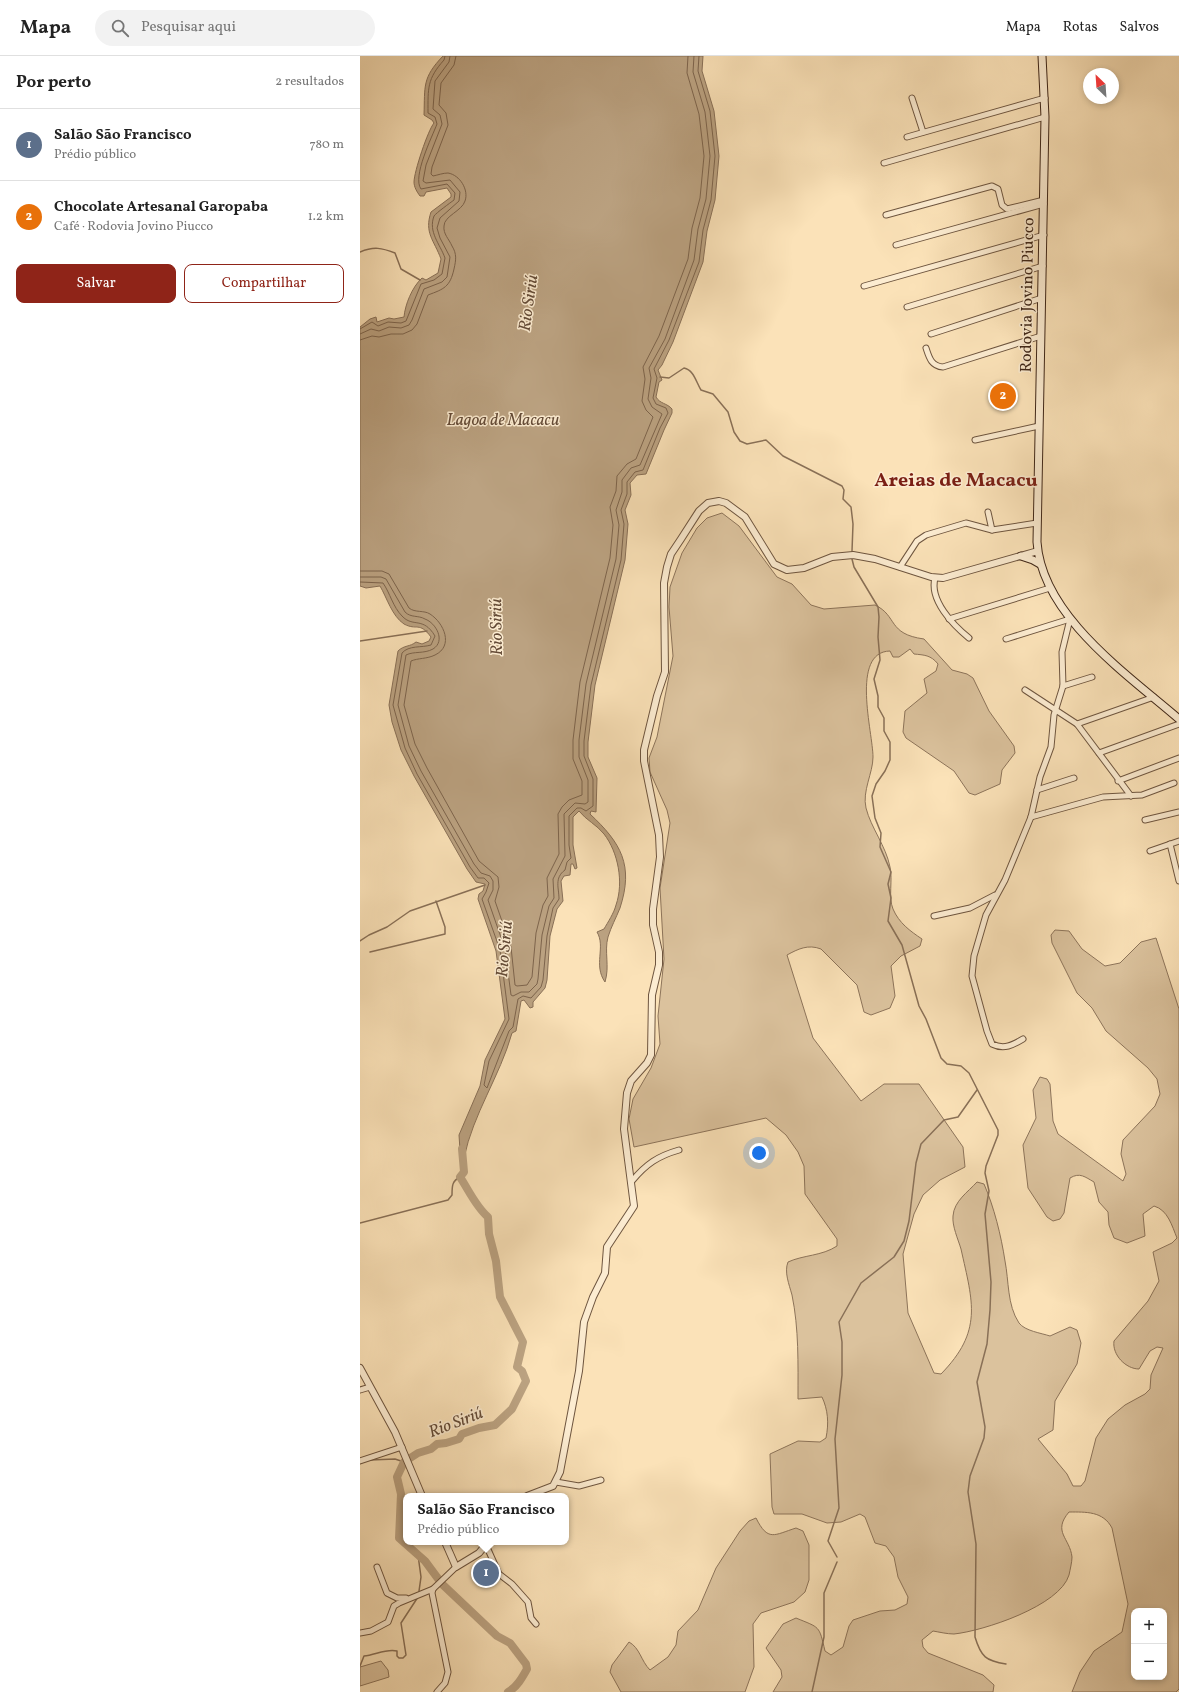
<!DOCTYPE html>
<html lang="pt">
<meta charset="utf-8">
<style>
body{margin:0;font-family:Vollkorn,serif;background:#f2f2f2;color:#222}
.controls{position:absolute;right:12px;bottom:12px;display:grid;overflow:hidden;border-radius:8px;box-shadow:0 2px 6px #0003}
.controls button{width:36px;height:36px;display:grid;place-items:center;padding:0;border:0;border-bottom:1px solid #e0e0e0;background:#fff;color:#222;font:20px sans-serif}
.compass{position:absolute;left:723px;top:12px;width:36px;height:36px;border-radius:50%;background:#fff;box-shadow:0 2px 6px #0003;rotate:335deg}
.you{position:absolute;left:399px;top:1097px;width:14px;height:14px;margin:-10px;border:3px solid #fff;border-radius:50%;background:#1a73e8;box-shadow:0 0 0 6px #1a73e833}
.badge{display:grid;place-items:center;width:26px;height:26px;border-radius:50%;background:#8f2418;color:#fff;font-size:13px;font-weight:700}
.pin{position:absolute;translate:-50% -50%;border:2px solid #fff;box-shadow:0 1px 4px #0006}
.popup{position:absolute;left:43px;top:1437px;width:166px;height:52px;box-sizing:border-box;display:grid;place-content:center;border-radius:8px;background:#fff;filter:drop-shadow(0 1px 3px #0005);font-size:13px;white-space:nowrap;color:#767676}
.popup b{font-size:15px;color:#222}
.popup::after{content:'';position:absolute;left:50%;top:100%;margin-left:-8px;border:8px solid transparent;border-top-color:#fff}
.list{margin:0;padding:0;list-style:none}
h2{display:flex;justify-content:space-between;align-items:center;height:52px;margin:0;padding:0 16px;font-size:17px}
h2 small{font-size:13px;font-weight:400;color:#767676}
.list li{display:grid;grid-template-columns:26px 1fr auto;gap:12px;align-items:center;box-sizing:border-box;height:72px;padding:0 16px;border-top:1px solid #e0e0e0}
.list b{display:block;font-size:15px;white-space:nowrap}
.list p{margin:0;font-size:13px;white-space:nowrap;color:#767676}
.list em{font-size:13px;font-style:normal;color:#767676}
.actions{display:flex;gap:8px;padding:12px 16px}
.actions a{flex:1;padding:9px 0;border:1px solid #8f2418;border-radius:8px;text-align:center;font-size:14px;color:#8f2418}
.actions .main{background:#8f2418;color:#fff}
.icon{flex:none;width:22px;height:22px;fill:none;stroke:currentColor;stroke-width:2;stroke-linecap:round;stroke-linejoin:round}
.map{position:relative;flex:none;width:819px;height:1636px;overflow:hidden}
header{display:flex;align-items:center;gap:24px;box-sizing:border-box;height:56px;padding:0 20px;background:#fff;border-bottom:1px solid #e0e0e0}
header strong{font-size:19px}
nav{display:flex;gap:22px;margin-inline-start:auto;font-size:14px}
.search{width:280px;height:36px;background:#f2f2f2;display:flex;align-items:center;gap:10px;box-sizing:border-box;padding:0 14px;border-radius:22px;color:#767676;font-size:15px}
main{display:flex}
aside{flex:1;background:#fff}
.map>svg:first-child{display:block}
.green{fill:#dbc29d;stroke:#8d745a;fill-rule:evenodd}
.water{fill:#bba281;stroke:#897057}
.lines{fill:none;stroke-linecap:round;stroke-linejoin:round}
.shore{stroke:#7d644c;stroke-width:1}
.stream{stroke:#897057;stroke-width:1.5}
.river{stroke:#bba281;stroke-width:8}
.minor-casing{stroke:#6e553f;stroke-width:7}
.tertiary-casing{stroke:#6e553f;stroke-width:8}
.secondary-casing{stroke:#3f2617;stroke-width:9}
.minor{stroke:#fcecd1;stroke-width:5}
.tertiary{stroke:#fcecd1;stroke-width:6}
.secondary{stroke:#fcecd1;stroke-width:7}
.labels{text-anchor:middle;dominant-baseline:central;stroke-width:3;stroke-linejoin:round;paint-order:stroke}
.street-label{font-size:16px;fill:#3f2617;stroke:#fcecd1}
.water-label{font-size:17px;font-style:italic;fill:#644b37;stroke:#fcecd1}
.district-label{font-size:20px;font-weight:bold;fill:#7a1f14;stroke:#fcecd1}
</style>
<header>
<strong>Mapa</strong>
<div class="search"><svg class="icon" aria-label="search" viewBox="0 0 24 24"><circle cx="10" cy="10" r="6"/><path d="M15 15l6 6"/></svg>Pesquisar aqui</div>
<nav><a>Mapa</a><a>Rotas</a><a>Salvos</a></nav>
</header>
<main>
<aside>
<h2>Por perto<small>2 resultados</small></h2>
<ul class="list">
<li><span class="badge" style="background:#5c6f8a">1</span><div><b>Salão São Francisco</b><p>Prédio público</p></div><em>780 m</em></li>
<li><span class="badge" style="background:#e8710a">2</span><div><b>Chocolate Artesanal Garopaba</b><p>Café · Rodovia Jovino Piucco</p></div><em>1.2 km</em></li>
</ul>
<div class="actions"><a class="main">Salvar</a><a>Compartilhar</a></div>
</aside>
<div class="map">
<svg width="819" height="1636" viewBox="0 0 819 1636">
<rect width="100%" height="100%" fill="#fbe2b8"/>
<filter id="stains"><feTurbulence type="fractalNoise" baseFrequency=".005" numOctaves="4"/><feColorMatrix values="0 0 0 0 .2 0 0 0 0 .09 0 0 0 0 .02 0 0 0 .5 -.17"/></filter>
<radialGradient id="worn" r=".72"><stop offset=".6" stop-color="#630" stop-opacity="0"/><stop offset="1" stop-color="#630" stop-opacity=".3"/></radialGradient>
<g class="green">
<path d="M362,457l17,13 38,51 15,7 19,21 13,4 51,-4c23,11 12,29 49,34l28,31 15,4 6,4 16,33 25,35 1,7 -13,17 -2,14 -25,11 -6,-2 -15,-22 -48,-33 -3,-6 2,-21 22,-18 -3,-14 12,-8 2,-7c-7,-9 -14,-9 -24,-10l-4,-5 -11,8h-6l-3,-6c-40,1 -17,82 -17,106 0,16 -11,34 -7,51 5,20 20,38 24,59 3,13 -2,30 3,42 6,14 17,22 29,30l-2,7 -19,10 -10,10 4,30 -5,12 -19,7 -7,-3 -7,-27 -36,-36c-13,-5 -23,0 -34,6l26,83 48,63 23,-17h35l44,63 2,20 -25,13 -17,15 -9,19 -11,40 5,59 26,60 7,1c42,-43 32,-71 20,-125 -3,-10 -9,-23 -8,-33 1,-15 15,-24 24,-34l7,2c10,23 17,51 21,77 4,20 2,44 14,62 6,8 22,10 31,13l20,-9 7,3 4,13 -4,21 -22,37 -2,29 -15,9 29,35 6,12h8l4,-5 11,-43 12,-19 17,-14 20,-11 5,-5 1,-14 12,-27 -6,-1 -7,4 -11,18c-13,0 -27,-14 -25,-28l34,-40 11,-20 -6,-29 19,-9 5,-5c-5,-12 -9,-28 -23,-32l-11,8 2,22 -18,7 -13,-5 -5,-13 -1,-13 -9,-10 -5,-20c-9,-5 -14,-10 -24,-4l-6,35 -4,6 -7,2 -6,-4 -19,-29 -5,-43 13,-27 -3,-28 7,-13 7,2 3,5 3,37 5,13 65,47 3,-7 -5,-20 2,-14 32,-34 5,-12 -3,-15 -9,-11 -42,-37 -14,-23 -15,-15 -25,-50 -1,-8 4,-5 14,1 13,18 23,17 15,-3 21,-21 15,-4 23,71v680l-3,3h-104l8,-20 14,-21 28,-19 6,-28 -16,-76c-9,-17 -26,-16 -43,-16 -17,20 1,26 3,45 0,5 -2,13 -3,18 -9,31 -86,56 -115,59 -7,0 -15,-2 -21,-3l-11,9 1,7 5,6 55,22 11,10 -1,7h-220l9,-15 -1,-7 -15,-22 17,-24 13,-6c24,10 23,7 29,33l6,4 12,-8 6,-21 4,-6 27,-9 15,-1 12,-6 1,-7 -10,-20 -4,-20 -8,-11 -11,-3 -10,-26 -5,-3 -19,8 -14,1 -25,-9h-28l-2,-7 -2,-53 28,-13 22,1 6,-4c3,-15 2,-28 -4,-41l-24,2c0,-35 1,-70 -6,-104 -3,-11 -8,-23 -4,-33 15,-7 34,-6 49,-16v-7l-32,-45 -1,-28 -6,-14 -12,-17 -20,-17 -132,29 -5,-28 4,-20 18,-31 9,-24 -2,-28 6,-57 -4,-71 10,-65 -3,-13 -17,-38 -1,-14 8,-21 16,-81 -4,-49 1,-20 12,-34 15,-25 10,-10zM774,1555h30v66h-30z"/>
<path d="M396,1462c12,24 18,17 40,10l7,3 6,14v35l-4,12 -11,10 -33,11 -8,11 1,43 -9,25h-124l-11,-20 2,-7 17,-23c11,6 12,19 21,28l18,-13 8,-12 2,-14 20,-21 18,-42 24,-37 9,-10z"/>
<polygon points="21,1605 28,1614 29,1621 0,1630 0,1611"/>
</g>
<path class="water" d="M83,0h260l-1,15 12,40 5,45 -4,44 -8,31 -4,31 -30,80 -11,23 -4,5 4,10 -3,2 -3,15c4,7 11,6 16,12v4l-8,17 -18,44 -9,1 -7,8 1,12 -6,15 3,14 -3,36 -30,125 -7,57v15l9,21 -1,34 -5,-1 -1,3c31,29 44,51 30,94 -4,10 -9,19 -12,29 -4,15 2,29 -3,45 -12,-17 1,-35 -8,-50l7,-3c4,-7 10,-16 12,-24 8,-23 2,-53 -12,-71 -7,-9 -18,-14 -25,-23l-6,6v28l4,23 -2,1 -2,-5h-2l-1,11 -6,1 -3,5 2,20 -6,8 -7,27 -3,44 -2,8 -12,14v5l-3,1 -6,-8 -3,1 -5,30 -4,2c-12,43 -39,81 -48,125l-4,-8 -1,-15 21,-49 5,-26 20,-41 -9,-68 -18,-52 1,-5 4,-3 2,-7 -9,-2 -9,-13 -53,-93 -13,-26 -9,-28 -3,-17 9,-54c6,-6 12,-4 18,-9l6,2 7,-3 2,-4c-12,-16 -14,-6 -27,-13 -12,-8 -17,-26 -24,-38l-14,2 -6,-2v-259l10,-8 6,-2 1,5 12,-4 5,1 10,-2c1,-12 8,-30 18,-39l4,2 12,-7 3,-14c-7,-19 -17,-26 -10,-47l20,-15v-3l-4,-6 -21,4 -2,4h-4c-3,-4 -6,-9 -6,-14 0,-10 14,-52 20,-59l-2,-3 -8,-5c1,-29 -2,-37 19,-59z"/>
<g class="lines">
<g class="shore">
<path d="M0,273l12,-7 6,4 10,-4 13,1 5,-2 15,-37 13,-4 8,-6 3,-16c-5,-14 -17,-26 -11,-42 2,-3 16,-13 20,-16l1,-7 -8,-9 -26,5c-9,-12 11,-52 16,-65l-2,-7 -7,-4c0,-25 -1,-34 16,-53l1,-4"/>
<polyline points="0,278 11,273 19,275 29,271 41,272 49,269 52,264 64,233 82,226 87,221 90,201 80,182 77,172 80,162 99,145 100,136 90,124 66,127 63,125 66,109 82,68 80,59 73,53 75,25 89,6 90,0"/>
<path d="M0,284l12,-4 7,1 12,-3h12l9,-4 5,-6 11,-29c16,-6 22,-8 26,-26 2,-9 3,-15 -2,-23 -3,-7 -9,-12 -8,-20 0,-10 18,-15 21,-25 4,-11 -5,-26 -17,-28 -5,0 -10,2 -15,3l-2,-2 1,-7 16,-42 -2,-12 -7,-8 2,-22 13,-18 2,-9"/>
<path d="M0,515h22l7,3 20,34c6,5 15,2 21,6 14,9 24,32 5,41 -8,4 -17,3 -24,6l-7,44 11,39 12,24 52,93 19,16 1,10 -4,14 16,46 4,38 2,1 10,-1 5,-8 4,-44 7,-28 5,-9 -1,-18 12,-24 -1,-40 4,-7 7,-7 13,-5v-14l-9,-22v-19l7,-58 30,-124 3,-33 -3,-18 6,-16 1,-15 10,-12 9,-5 17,-42 -7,-7 -4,-9 3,-22 -2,-12 16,-31 29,-77 4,-31 8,-30 4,-42 -5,-42 -12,-41 1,-17"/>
<path d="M0,521h21l5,2 19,33c6,6 13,3 20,7 11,4 21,22 8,30 -9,5 -19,2 -27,6l-8,50 11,41 12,25 53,93 7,9 9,3 3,5v9l-5,10 17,49 6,46 2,1 8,-4h8l8,-8 1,-5 4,-44 7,-29 5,-8 -1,-19 12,-23 -1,-42 11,-11 10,1 3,-2v-22l-9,-23v-17l7,-56 30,-125 3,-34 -3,-15 6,-18v-12l9,-12 9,-3 22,-51 -10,-7 -4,-8 3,-21 -2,-10 16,-29 29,-79 4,-31 8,-30 4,-43 -5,-44 -12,-40 1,-16"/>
<path d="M0,526l23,1c7,10 10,24 19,33 11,12 21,0 33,20l-4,9c-10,3 -22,0 -29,8l-9,52 12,43 12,26 53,93 8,11h6l5,5 -3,9 -4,7 18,51 9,69 -20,42 -5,24 3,3 22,-57 4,-4 5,-28 5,-3 8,2 10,-11 2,-7 4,-44 6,-28 6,-9c0,-11 -5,-21 6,-29l2,-8 4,-4 -2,-13v-29l8,-8h4l5,3 7,-5v-27l-9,-23v-15l7,-56 30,-125 3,-36 -3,-14 6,-16v-12l8,-10 8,-2 17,-42 8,-15 -2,-5 -10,-4 -3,-6 4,-20 -3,-9 15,-29 30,-78 4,-32 8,-30 4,-44 -5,-45 -12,-40 1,-15"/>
</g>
<g class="stream">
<path d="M0,196c14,-6 22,-4 35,1l6,16 19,11"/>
<path d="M300,321l9,1 15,-10c10,2 12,14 17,22l12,4 15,18 6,20 6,9 7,3 19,-4 17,16 59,30 2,4 -1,9 8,8 2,17 -1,27"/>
<path d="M492,503l2,8 24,40 1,10 -1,20 2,23 -6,19 4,17v11l6,11v13l6,11v18l-5,11 -9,13 -4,12 3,22 6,15 -1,14 11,25 -3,12 3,14 -3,23 14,24 17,61 7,13 15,39 6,6 14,2 8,7 29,57v5l-12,31 -1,7 4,18 -4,23 6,68 -1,28 -3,34 -10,38 8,45 -1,11 -14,38 -2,16 8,52 -1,93c6,20 11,24 31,27"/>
<polyline points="0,585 67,575"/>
<polyline points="0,885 9,879 27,871 50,855 125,829"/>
<polyline points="10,896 85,878 85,871 76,845"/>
<path d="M0,1167l88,-23 4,-5c0,-9 0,-14 8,-18"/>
<polyline points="10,1404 35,1403 44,1406"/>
<polyline points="58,1499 61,1521 59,1535"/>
<polyline points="477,1501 468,1485 479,1452 475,1383 482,1319 482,1286 479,1266 501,1227 534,1201 544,1185 549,1165 556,1107 561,1088 584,1064 598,1061 617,1034"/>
<path d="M0,1610l4,-10c11,-1 23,-8 33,-5v5l2,2h4l3,-3 -5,-32 17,-26"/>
<polyline points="452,1636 464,1581 464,1537 477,1506"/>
</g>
<path class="river" d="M102,1093l2,23 -4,5c8,12 16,30 28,40l1,17 7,27 4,36 23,45 -6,25 5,4 4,10 -14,28 -17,16 -16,3 -17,6 -3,5 -13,4 -9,1 -6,5 -13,4 -14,9 -7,15 4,17 -2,44 26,23 17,23 55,52 13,7 16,21 1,5c-5,9 -10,18 -19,23"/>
<g class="minor-casing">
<g id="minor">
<polyline points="552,42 563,76"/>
<polyline points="547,81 685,42"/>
<polyline points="524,107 685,61"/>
<polyline points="526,159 632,130 638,133 642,149 647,153 684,144"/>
<polyline points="536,189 684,148"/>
<polyline points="504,230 684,179"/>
<polyline points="547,251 683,210"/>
<polyline points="571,278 682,242"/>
<path d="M566,292c3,9 5,18 17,19l98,-31"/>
<polyline points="615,384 679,370"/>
<polyline points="628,456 632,474"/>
<polyline points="540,511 557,485 566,479 606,467 632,474 677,467"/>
<path d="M575,522c-6,22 18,47 34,60"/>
<polyline points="589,563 690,532"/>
<polyline points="646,583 710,563"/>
<polyline points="703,630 732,621"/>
<polyline points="665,634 717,668 771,740"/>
<polyline points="717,668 794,641"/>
<polyline points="739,697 819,668"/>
<polyline points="758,725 819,702"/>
<polyline points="677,734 714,722"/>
<polyline points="671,761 743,741 782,739 814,727"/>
<polyline points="785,764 819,756"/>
<polyline points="810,788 819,825"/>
<polyline points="790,795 819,785"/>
<polyline points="574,860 610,852 635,839"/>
<path d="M663,983c-10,6 -19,11 -31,5l-5,-13 -15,-55 2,-20 12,-41 19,-35 26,-63 9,-40 11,-30 3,-32 9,-29 -1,-34 8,-33"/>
<path d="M272,1125c14,-17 26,-25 47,-31"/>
<polyline points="0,1334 10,1331"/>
<polyline points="0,1405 42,1391"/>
<polyline points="196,1426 219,1430 241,1424"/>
<polyline points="126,1489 139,1518 152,1528 168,1546 171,1562 176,1568"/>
<polyline points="17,1511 27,1537 37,1542 46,1542"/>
<polyline points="0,1577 11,1575 28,1566 34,1550 39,1547 73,1533"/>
<polyline points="77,1636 85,1627 88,1616 72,1537 73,1533 96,1511"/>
</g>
</g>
<g class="tertiary-casing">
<g id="tertiary">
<polyline points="0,1312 35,1376 62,1440"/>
<polyline points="167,1440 193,1430 200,1416 219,1315 224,1266 233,1241 245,1217 247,1191 274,1150 264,1073 267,1037 271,1025 287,1007 291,999 292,939 299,909 299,896 293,869 293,853 300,801 299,779 284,705 284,694 297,640 305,616 304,527 307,511 311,498 321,483 339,455 348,447 359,445 366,447 385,461 414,508 427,514 444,512 472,501 493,499 515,503 571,521 583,522 678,495"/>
<polyline points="85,1486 96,1511 119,1497 128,1486"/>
</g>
</g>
<g class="secondary-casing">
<g id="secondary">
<path d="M682,0l3,61 -8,425c5,74 90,132 142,177"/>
<polyline points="661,500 673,504 680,508"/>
</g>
</g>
<use href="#minor" class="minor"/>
<use href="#tertiary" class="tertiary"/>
<use href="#secondary" class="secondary"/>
</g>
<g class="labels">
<g class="street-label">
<text transform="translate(668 239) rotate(-89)">Rodovia Jovino Piucco</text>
</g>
<g class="water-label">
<text transform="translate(169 247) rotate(-82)">Rio Siriú</text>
<text x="143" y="364">Lagoa de Macacu</text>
<text transform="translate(137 571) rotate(-91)">Rio Siriú</text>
<text transform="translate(145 893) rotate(-85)">Rio Siriú</text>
<text transform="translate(96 1367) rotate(-21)">Rio Siriú</text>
</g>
<g class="district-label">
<text x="596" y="425">Areias de Macacu</text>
</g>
</g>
<rect width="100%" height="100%" filter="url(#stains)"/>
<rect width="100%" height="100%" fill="url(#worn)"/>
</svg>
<div class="controls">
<button>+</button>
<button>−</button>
</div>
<svg class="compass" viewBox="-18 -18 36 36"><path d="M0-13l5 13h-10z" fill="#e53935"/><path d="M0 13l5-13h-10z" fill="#767676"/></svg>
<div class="you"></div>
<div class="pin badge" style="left:126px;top:1517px;background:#5c6f8a">1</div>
<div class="popup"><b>Salão São Francisco</b>Prédio público</div>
<div class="pin badge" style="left:643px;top:340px;background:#e8710a">2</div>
</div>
</main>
